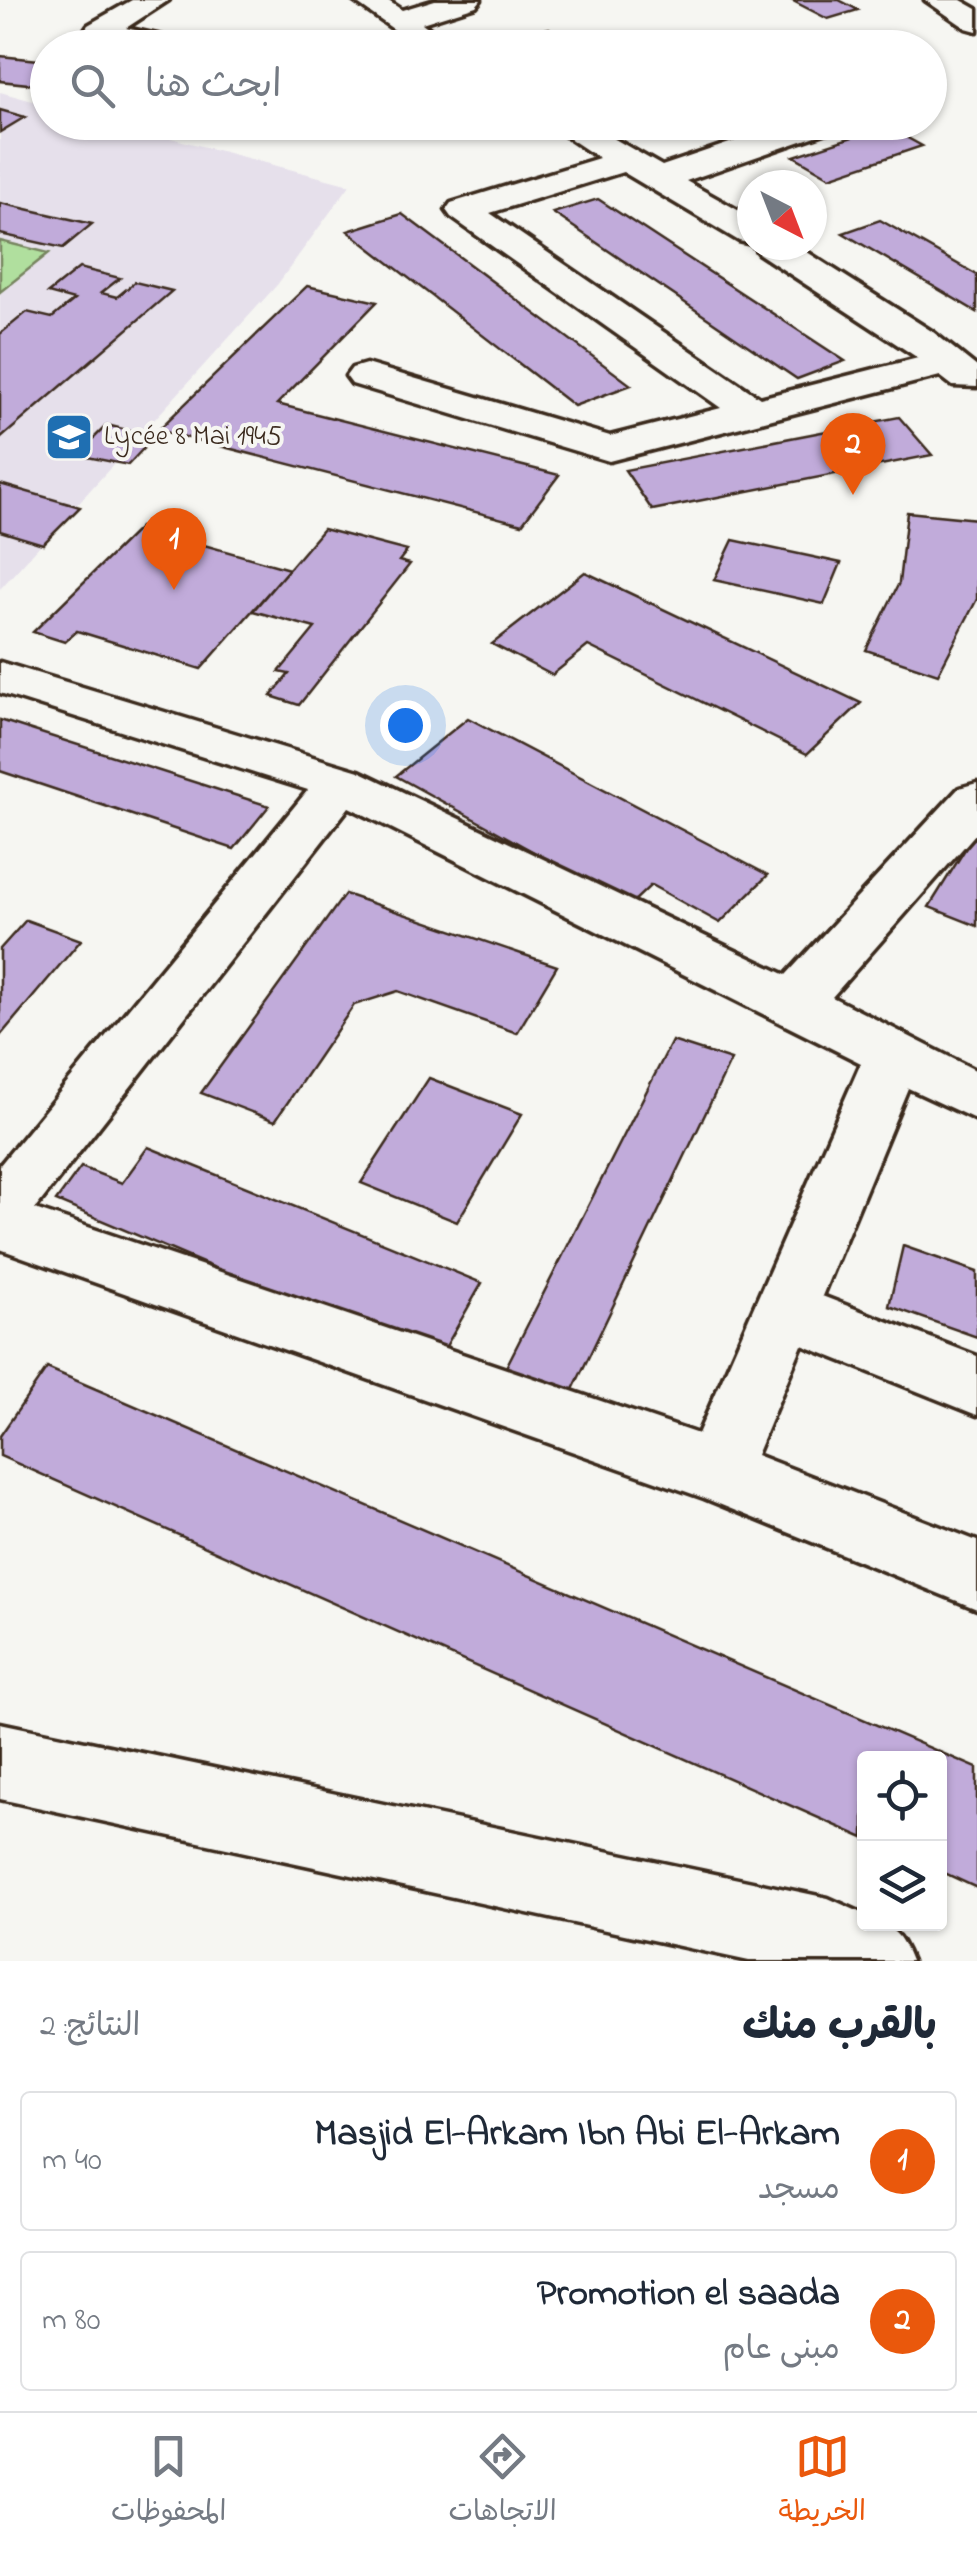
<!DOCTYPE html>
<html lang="ar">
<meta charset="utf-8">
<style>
body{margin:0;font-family:"Indie Flower","Playpen Sans Arabic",sans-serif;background:#f2f2f3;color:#1f2937;direction:rtl}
.controls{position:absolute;right:30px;bottom:30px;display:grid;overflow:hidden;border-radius:10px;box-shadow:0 2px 8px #0004}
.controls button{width:90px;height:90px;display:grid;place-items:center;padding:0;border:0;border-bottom:2px solid #e0e1e3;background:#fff;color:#1f2937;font:50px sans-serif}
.compass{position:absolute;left:737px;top:170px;width:90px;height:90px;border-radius:50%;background:#fff;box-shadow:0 2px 8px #0004;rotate:138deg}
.you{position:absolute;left:405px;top:725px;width:35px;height:35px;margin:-25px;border:8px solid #fff;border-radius:50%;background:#1a73e8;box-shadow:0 0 0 15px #1a73e833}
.badge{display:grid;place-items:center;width:65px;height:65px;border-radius:50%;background:#ea580c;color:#fff;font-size:32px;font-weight:700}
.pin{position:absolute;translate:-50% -82px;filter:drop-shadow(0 2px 5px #0008)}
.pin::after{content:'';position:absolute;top:52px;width:35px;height:30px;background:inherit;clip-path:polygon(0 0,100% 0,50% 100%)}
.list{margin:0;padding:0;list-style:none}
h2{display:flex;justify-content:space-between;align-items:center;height:130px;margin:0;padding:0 40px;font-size:42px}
h2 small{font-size:32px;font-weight:400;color:#747a83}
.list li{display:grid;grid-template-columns:65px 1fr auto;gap:30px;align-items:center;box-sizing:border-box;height:140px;margin:0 20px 20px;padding:0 20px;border:2px solid #e0e1e3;border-radius:10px}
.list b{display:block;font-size:38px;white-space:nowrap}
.list p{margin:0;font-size:32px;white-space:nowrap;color:#747a83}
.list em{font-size:32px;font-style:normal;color:#747a83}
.icon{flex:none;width:55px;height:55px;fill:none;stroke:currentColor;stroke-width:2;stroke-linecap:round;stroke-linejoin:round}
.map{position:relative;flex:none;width:977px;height:1961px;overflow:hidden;direction:ltr}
.search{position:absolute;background:#fff;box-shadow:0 2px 8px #0004;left:30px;right:30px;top:30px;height:110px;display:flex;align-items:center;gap:25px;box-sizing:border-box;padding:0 35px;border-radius:55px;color:#747a83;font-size:38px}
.sheet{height:450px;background:#fff}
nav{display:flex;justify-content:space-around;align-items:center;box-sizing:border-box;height:140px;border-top:2px solid #e0e1e3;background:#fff;font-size:28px;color:#747a83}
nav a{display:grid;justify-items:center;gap:5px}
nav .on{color:#ea580c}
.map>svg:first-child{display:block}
.built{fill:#e6e0eb}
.green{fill:#b0df9e;stroke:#76845e;stroke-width:2.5}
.building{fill:#c1abda;stroke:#3b2a1e;stroke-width:2.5}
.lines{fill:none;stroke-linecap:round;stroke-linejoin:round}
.minor-casing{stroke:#3b2a1e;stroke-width:7}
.highway-casing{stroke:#3b2a1e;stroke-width:7}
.minor{fill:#f6f6f2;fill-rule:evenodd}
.highway{fill:#f6f6f2;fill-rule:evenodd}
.labels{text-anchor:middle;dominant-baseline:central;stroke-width:8;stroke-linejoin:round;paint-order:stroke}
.far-poi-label{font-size:28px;fill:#3b2a1e;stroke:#f6f6f2;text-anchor:start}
</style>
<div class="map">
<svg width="977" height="1961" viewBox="0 0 977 1961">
<rect width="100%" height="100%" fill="#f6f6f2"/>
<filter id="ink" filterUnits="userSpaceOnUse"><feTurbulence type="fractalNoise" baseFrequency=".01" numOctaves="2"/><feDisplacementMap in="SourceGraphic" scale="20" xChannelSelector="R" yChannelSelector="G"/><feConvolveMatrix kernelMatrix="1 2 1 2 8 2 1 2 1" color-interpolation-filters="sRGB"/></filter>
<g filter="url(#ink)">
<polygon class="built" points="0,92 47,105 48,122 114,123 350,185 277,285 0,589"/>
<polygon class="green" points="0,241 49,253 0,292"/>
<g class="building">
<polygon points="791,0 839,0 858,10 828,19"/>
<polygon points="549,28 583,48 522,48 508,39"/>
<polygon points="0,56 48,61 48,86 0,81"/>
<polygon points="0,110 25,117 0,132"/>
<polygon points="886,126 922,146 830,177 794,156"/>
<polygon points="598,199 845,361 797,379 553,213"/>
<polygon points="0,203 92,224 63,248 0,234"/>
<polygon points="402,214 631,385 574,406 348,231"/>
<polygon points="880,220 977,275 977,312 843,233"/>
<polygon points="79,268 120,278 101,293 117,297 135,282 172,291 0,439 0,334 27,312 52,318 74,300 48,293"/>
<polygon points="307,286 377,302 277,404 559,475 522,524 158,430"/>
<polygon points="899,417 932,455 652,510 625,470"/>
<polygon points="107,425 154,437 128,465 77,455"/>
<polygon points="0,484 80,507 43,544 0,531"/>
<polygon points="907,512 977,519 977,599 938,674 866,650 899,583"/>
<polygon points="140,527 289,569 201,669 77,631 65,642 33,632"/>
<polygon points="323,529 407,551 399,561 410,564 299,705 271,696 289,674 279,672 315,628 253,611"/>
<polygon points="733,540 841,563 824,604 714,580"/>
<polygon points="585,572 861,703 807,754 588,646 552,675 492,644"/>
<polygon points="468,718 768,875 720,923 651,885 630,905 396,776"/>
<polygon points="0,720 269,806 234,849 0,771"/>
<polygon points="977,830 977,926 929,907"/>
<polygon points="345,894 557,966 517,1033 398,991 354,1005 275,1121 201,1093"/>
<polygon points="26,920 81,940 0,1036 0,949"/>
<polygon points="672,1041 731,1060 568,1400 503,1373"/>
<polygon points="429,1078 522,1114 457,1222 361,1183"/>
<polygon points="148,1147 482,1283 437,1362 56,1201 81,1167 122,1183"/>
<polygon points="903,1246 977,1272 977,1337 889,1306"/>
<polygon points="47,1368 977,1768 977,1888 940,1871 940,1758 864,1758 864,1838 0,1456 0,1436"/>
</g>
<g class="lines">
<g class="minor-casing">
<g id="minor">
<polygon points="132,0 169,0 126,28 188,42 192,48 133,48 88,37 84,31 88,25"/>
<polygon points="352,0 387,0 402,10 435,0 481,0 476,6 422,23 456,48 420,48"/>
<polygon points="545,122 585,122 662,166 791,122 840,122 836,129 686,181 752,218 752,244 739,241 623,172 490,213 760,398 918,358 758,253 753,245 796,245 933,332 977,367 977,387 953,386 940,376 609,461 352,384 346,376 352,368 366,364 610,436 721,408 451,217 446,210 451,203 599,158"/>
<path d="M0,662l359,109 427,204 173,-187 18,-5v49l-145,165 145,74v49l-69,-32 -86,208 155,60v59l-175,-70 -46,110 221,86v68l-273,-111 -704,-249v-84l308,-375 -308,-97zM349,807l512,256 -163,371 -663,-225z"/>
<path d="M0,1723l828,175 36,16v10c30,0 37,11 47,37h-162l-749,-162z"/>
</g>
</g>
<g class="highway-casing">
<polygon id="highway" points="925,0 961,0 977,9 977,31 966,28"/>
</g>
<use href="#minor" class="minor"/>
<use href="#highway" class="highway"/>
</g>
</g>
<defs>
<g id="school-square" transform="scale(2.5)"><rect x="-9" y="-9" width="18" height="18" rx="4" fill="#1f6fb2" stroke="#f6f6f2"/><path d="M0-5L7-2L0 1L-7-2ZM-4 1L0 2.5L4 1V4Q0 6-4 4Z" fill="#fff"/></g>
</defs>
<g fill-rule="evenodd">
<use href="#school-square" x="69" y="437"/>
</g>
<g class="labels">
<g class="far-poi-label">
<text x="104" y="437">Lycée 8 Mai 1945</text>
</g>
</g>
</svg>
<div class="controls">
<button><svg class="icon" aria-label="locate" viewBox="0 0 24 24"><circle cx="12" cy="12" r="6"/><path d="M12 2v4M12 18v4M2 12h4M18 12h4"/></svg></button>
<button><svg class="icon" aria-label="layers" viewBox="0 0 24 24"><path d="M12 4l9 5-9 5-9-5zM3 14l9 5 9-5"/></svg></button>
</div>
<svg class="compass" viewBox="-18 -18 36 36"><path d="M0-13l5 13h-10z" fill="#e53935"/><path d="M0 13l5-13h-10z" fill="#747a83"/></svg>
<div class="you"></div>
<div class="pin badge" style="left:174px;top:590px">1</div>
<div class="pin badge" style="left:853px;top:495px">2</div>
<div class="search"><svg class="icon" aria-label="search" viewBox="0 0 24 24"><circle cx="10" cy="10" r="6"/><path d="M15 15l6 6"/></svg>ابحث هنا</div>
</div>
<section class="sheet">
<h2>بالقرب منك<small>النتائج: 2</small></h2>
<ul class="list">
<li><span class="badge">1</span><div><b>Masjid El-Arkam Ibn Abi El-Arkam</b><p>مسجد</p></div><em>40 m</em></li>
<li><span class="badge">2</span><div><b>Promotion el saada</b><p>مبنى عام</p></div><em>80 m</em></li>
</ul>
</section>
<nav>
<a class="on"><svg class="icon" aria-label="map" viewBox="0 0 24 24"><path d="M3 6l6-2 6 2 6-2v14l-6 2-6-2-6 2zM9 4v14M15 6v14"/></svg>الخريطة</a>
<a><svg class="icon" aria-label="directions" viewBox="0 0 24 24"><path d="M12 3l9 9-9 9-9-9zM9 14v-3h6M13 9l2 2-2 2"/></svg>الاتجاهات</a>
<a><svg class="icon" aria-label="saved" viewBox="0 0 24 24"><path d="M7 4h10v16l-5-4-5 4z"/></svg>المحفوظات</a>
</nav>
